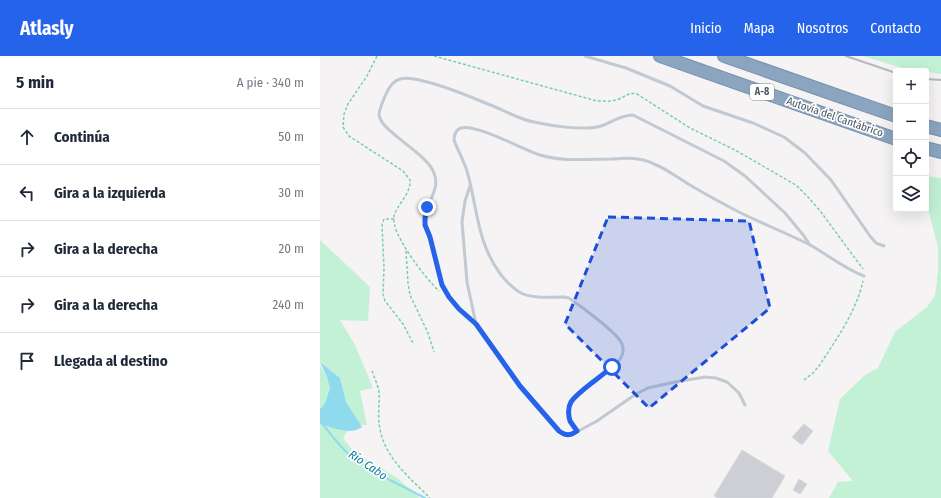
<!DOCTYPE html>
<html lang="es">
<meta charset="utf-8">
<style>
body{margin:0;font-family:"Fira Sans Condensed",sans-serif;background:#f6f6f7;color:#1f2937}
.controls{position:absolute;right:12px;top:12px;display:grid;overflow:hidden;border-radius:4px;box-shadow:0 4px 16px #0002}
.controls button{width:36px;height:36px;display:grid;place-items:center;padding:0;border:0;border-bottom:1px solid #e0e1e3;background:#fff;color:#1f2937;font:20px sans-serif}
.stop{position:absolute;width:12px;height:12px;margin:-9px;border:3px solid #2563eb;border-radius:50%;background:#fff}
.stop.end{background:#2563eb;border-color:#fff;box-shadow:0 1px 4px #0008}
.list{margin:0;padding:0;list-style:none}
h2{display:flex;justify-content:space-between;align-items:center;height:52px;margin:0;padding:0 16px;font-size:17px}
h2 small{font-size:13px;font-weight:400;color:#747a83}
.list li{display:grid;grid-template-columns:26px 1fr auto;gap:12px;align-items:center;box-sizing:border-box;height:56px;padding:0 16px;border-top:1px solid #e0e1e3}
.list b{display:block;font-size:15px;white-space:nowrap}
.list em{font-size:13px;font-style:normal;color:#747a83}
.icon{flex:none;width:22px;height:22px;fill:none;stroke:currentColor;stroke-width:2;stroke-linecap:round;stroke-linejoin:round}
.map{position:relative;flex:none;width:621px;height:442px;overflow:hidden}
header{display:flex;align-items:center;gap:24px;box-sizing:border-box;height:56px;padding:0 20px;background:#2563eb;color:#fff}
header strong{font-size:19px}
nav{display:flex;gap:22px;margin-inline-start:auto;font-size:14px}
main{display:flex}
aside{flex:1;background:#fff}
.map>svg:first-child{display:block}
.green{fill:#c3f1d5}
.water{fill:#90daee}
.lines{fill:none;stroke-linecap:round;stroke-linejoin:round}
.stream{stroke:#90daee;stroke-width:2}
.building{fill:#cdcfd5;stroke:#d7d9de}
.highway-casing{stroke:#7690ad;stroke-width:14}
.path{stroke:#7ad0a6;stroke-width:1.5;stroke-dasharray:3 2;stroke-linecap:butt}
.lane{stroke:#c1cad2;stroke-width:3}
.highway{stroke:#8ba5c1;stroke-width:12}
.rail{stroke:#b5b8bd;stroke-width:2}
.route{stroke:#2563eb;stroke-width:5}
.marked{fill:#1d4ed8;fill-opacity:0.2;stroke:#1d4ed8;stroke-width:3;stroke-dasharray:8 5;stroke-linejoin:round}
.labels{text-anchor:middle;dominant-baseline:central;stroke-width:3.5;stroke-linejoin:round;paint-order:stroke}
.shield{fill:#fff;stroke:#808990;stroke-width:1}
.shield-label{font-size:10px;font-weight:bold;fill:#4a5661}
.street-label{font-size:11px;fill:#4a5661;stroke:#fff}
.water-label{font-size:12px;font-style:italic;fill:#0c7c9b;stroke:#fff}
</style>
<header>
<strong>Atlasly</strong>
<nav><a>Inicio</a><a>Mapa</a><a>Nosotros</a><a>Contacto</a></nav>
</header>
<main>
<aside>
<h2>5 min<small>A pie · 340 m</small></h2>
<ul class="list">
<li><svg class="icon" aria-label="ahead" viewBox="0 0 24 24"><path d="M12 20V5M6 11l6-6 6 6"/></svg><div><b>Continúa</b></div><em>50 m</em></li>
<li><svg class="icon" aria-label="left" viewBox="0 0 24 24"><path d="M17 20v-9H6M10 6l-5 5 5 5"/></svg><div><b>Gira a la izquierda</b></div><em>30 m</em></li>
<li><svg class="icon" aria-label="right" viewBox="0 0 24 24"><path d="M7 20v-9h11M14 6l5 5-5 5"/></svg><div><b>Gira a la derecha</b></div><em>20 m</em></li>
<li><svg class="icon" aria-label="right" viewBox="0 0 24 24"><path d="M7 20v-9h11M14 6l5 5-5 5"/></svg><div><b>Gira a la derecha</b></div><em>240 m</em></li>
<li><svg class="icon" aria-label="arrive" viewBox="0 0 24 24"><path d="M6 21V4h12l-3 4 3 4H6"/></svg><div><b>Llegada al destino</b></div></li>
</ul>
</aside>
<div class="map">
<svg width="621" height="442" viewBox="0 0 621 442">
<rect width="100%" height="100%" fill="#f5f3f3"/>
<g class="green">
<polygon points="542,0 621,0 621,18 583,12"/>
<polygon points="606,120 621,122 621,442 509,442 518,426 533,425 508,395 520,343 545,319 558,312 575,276 607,251 615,240 618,216 618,191 606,145"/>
<polygon points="0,184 50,231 48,265 20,264 35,289 53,332 40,335 47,369 41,369 35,361 26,346 20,322 0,306"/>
<path d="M0,309l7,12 3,12c-5,7 -3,15 -10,20z"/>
<polygon points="0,368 27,375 23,382 33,395 77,422 100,442 0,442"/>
</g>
<path class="water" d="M0,306l20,16 6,24 16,25c-12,9 -30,0 -42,-3v-15c7,-5 6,-13 10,-20l-3,-12z"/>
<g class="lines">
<polyline class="stream" points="0,365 17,386 31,401 66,422 105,442"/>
</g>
<g class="building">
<polygon points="484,368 493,375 482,389 472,381"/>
<polygon points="422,394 465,420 452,442 398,442 394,440"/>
<polygon points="479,423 487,428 480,438 473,434"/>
</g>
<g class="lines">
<g class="highway-casing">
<g id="highway">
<polyline points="340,0 576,83"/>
<polyline points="404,0 576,60"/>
<polyline points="606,70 621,74"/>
<polyline points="606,92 621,96"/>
</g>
</g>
<g class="path">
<path d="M57,0l-10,20 -19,28 -4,10 -1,13 6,9 54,35 7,9c1,14 -12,23 -16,36 -4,17 32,63 45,75"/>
<path d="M114,0l163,45c7,0 15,1 22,-2 7,-3 10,-7 18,-5l53,34 45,22 61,35 12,12 13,15 42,57"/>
<polyline points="74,163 64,163 62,169 64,212 63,238 65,245 83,268 93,287"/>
<polyline points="86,195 88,227 90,239 108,277 114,296"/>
<path d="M52,315c2,6 6,14 7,21 1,12 -2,24 1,37 5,29 30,49 50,69"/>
<path d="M484,324l9,-7 6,-7c17,-26 37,-54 44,-85"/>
</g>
<g class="lane">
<polyline points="265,0 306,12 350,30 383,50 433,67 464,81 485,97 511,124 550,180 556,187 564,190"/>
<polyline points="150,130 145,145 142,166 147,226 156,268"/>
<path d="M425,349l-6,-12 -12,-11 -11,-4 -11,-1 -30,5 -27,6 -12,6 -39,27 -26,14h-7l-5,-4c-20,-22 -40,-46 -58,-71 -8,-11 -15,-25 -25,-36 -12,-13 -24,-19 -33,-37 -5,-10 -7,-26 -10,-36 -2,-9 -6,-18 -8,-26 -4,-19 17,-33 9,-52 -8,-21 -53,-41 -55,-58 0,-6 4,-13 6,-19 3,-7 7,-15 15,-17 8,-2 16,0 23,2 27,6 52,18 77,28 11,5 22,11 34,13 18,4 50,9 67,4 11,-4 20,-11 32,-11l91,46 21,15 40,37 19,23 6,9"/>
<path d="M257,375c-2,-3 -5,-6 -7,-10 -13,-34 63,-48 52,-77 -4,-11 -43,-39 -53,-46l-5,-1c-13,0 -31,2 -43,-4 -8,-4 -14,-11 -20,-18 -25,-34 -23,-66 -34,-104 -3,-10 -9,-20 -13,-31 0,-5 2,-10 7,-12 14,-5 63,22 79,27 23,7 49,4 72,4 15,-1 28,-2 42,5 13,5 24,14 36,21 15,9 30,17 45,25 25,13 52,23 77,36 17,10 33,23 52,30"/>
</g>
<use href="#highway" class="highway"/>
<g class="rail">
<polyline points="526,0 576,17"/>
<polyline points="606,23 621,24"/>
</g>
</g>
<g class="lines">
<path class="route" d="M107,151l-2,11v7l5,12 12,48 7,12 10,12 17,15 44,62 39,45c7,5 11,5 18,0 -2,-3 -5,-7 -7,-10 -2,-6 -2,-14 1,-19 6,-10 31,-26 41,-35"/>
</g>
<path class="marked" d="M288,161l141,4 21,87 -121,100 -84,-84z"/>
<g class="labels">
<rect class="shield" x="430" y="28" width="24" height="16" rx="3"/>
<g class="shield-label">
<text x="442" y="36">A-8</text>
</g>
<g class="street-label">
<text transform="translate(515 61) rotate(19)">Autovía del Cantábrico</text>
</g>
<g class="water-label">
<text transform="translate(48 409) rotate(34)">Río Cabo</text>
</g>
</g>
</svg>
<div class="controls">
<button>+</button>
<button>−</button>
<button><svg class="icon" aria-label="locate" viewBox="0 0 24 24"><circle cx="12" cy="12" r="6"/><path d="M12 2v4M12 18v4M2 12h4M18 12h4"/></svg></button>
<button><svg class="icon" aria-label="layers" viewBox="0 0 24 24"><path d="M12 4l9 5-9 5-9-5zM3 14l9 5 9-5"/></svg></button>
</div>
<div class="stop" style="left:292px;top:311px"></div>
<div class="stop end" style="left:107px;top:151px"></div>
</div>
</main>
